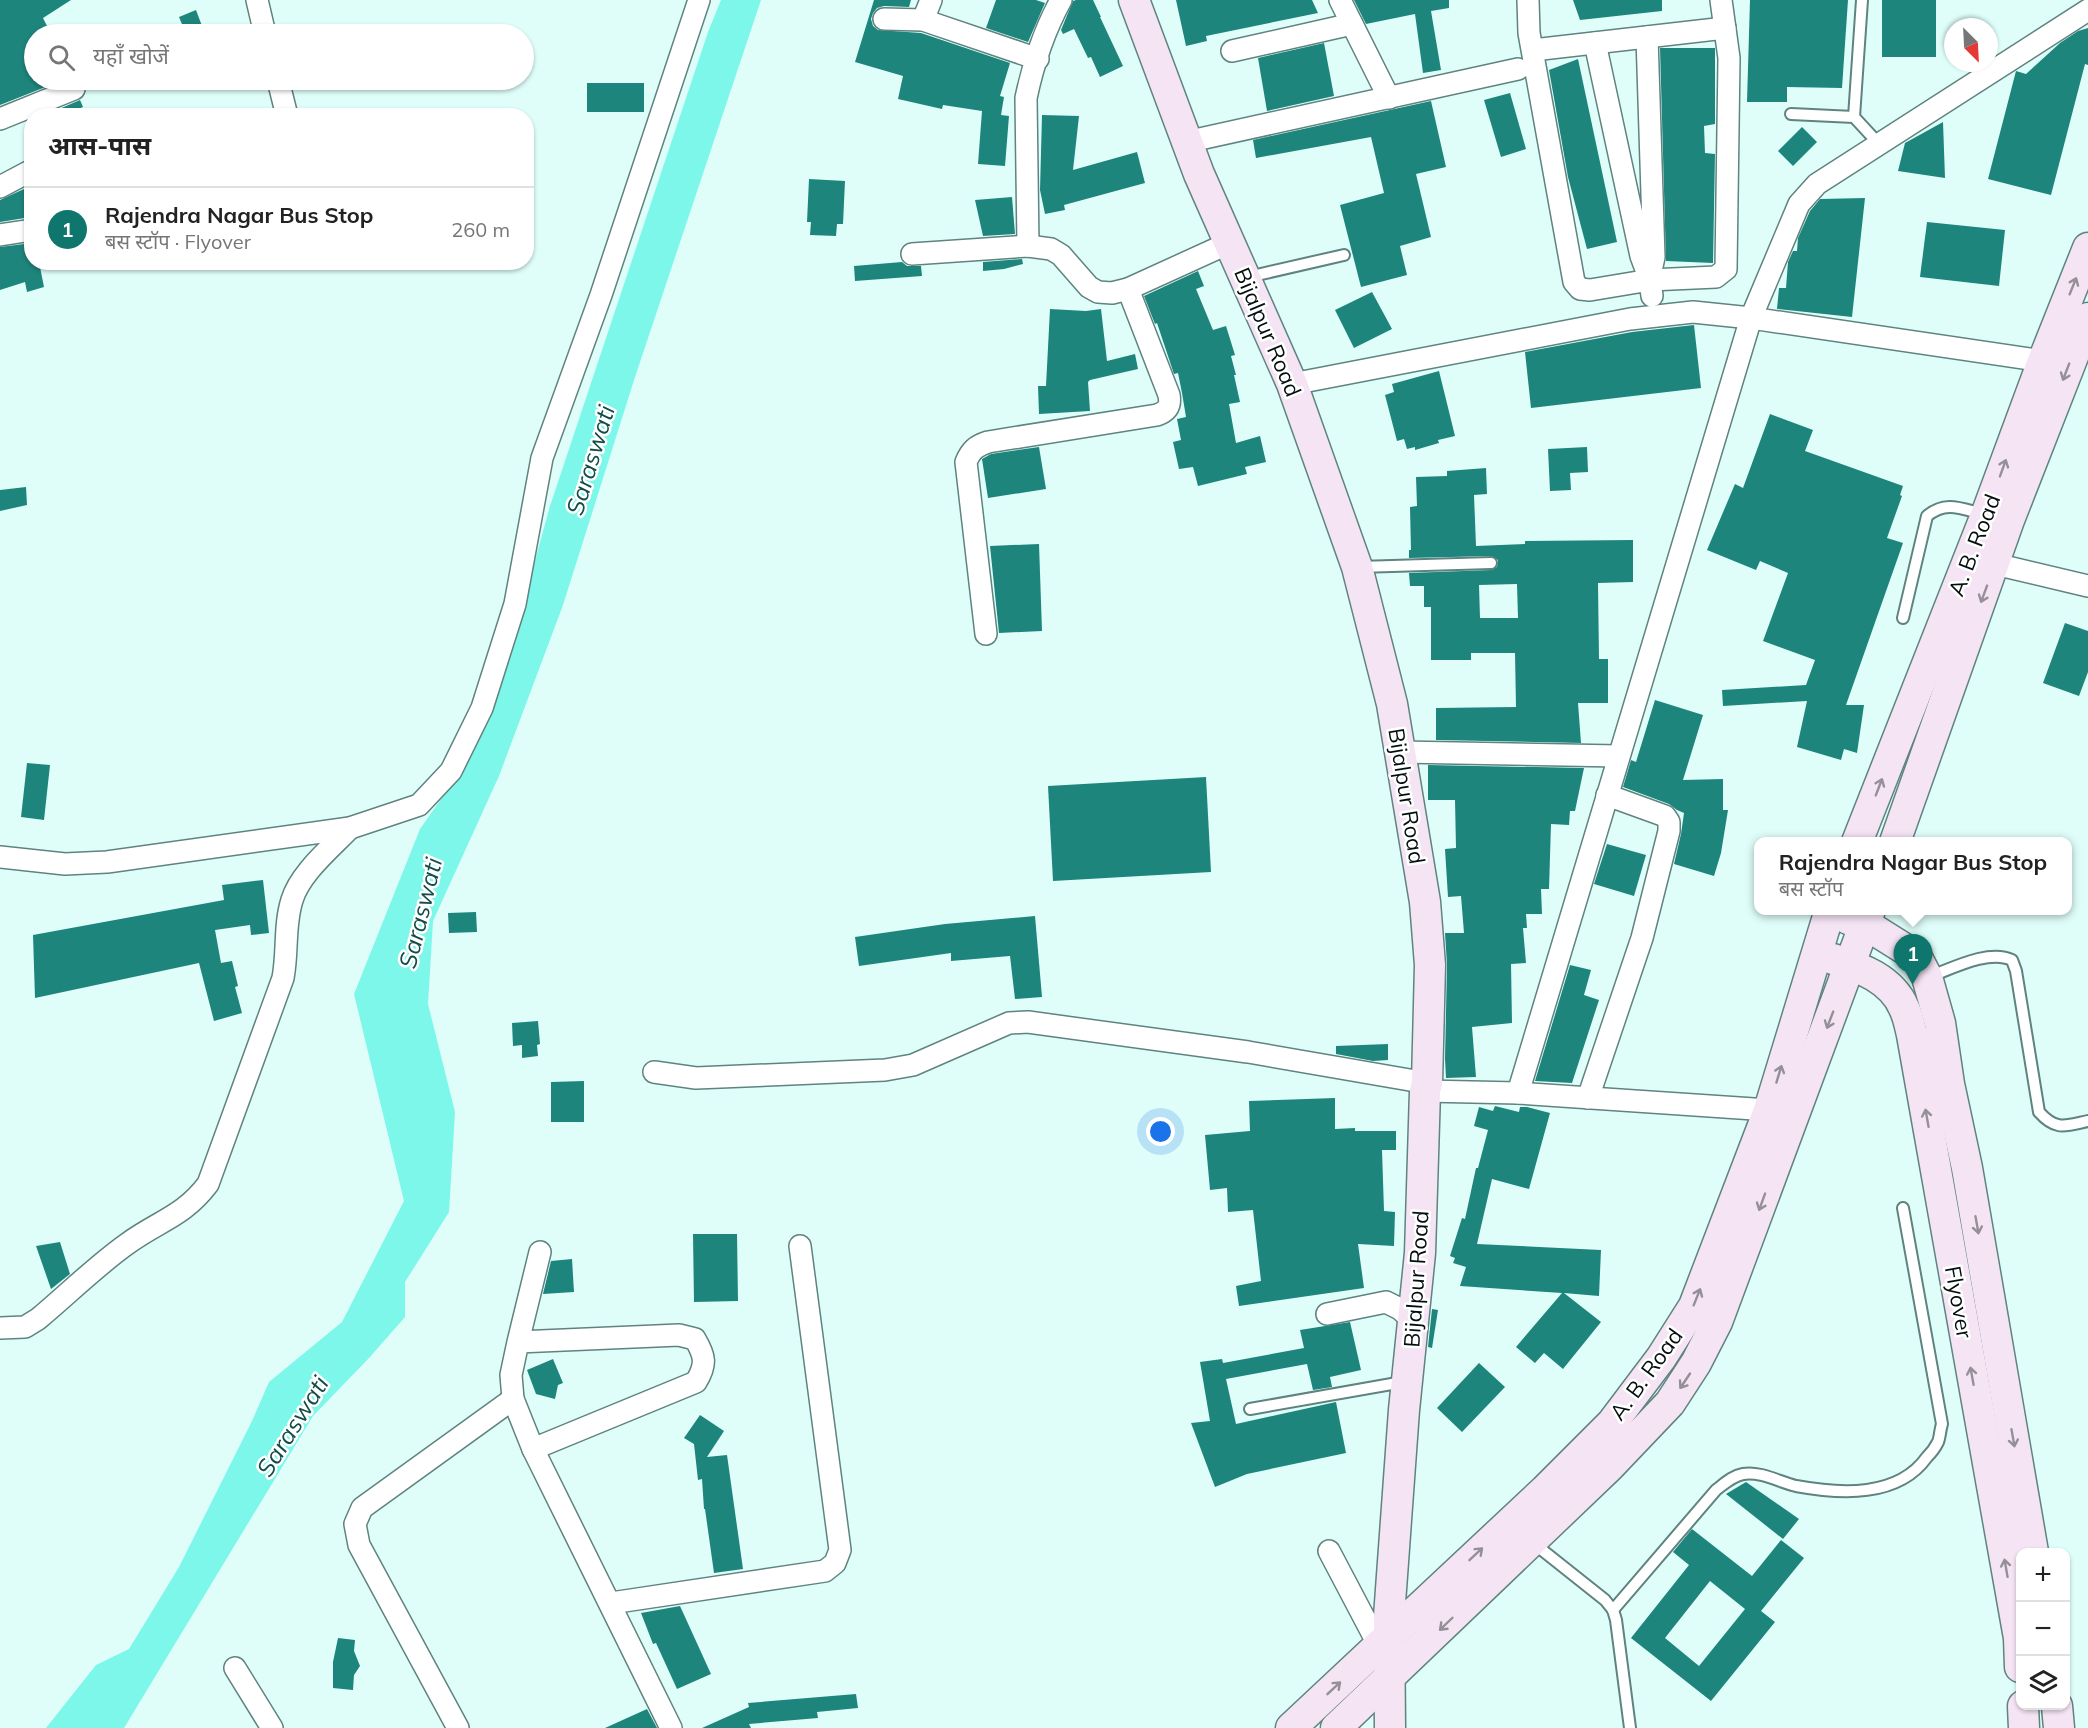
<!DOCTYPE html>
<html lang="hi">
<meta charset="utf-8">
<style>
body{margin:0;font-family:Mulish,"Noto Sans Devanagari",sans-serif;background:#f2f2f2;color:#222}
.controls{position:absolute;right:18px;bottom:18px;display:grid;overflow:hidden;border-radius:12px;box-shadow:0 2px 4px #0004}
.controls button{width:54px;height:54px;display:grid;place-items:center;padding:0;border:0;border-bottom:2px solid #e0e0e0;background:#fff;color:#222;font:30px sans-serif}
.compass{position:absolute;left:1944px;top:18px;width:54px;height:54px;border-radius:50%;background:#fff;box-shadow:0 2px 4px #0004;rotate:156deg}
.you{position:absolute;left:1161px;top:1132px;width:21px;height:21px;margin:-15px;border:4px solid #fff;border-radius:50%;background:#1a73e8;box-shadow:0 0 0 9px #1a73e833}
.badge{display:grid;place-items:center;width:39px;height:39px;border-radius:50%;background:#0f766e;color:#fff;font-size:20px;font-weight:700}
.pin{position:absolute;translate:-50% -50px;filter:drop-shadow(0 2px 3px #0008)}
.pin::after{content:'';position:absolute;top:32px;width:21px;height:18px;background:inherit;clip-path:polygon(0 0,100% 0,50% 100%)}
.popup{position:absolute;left:1754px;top:837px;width:318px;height:78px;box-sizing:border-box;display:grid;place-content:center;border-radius:12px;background:#fff;filter:drop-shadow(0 2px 4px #0005);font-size:20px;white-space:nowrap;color:#767676}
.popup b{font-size:22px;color:#222}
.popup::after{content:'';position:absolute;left:50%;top:100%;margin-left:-12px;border:12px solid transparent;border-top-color:#fff}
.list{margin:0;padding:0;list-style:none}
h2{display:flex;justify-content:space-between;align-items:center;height:78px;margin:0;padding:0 24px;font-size:26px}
h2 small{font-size:20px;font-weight:400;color:#767676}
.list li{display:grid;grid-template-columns:39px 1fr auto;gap:18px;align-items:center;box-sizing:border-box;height:84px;padding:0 24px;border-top:2px solid #e0e0e0}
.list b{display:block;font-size:22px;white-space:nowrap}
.list p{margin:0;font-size:20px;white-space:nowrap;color:#767676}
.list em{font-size:20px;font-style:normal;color:#767676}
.icon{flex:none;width:33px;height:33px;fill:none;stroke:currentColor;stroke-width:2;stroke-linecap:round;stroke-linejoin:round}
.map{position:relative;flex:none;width:2088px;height:1728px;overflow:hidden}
.search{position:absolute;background:#fff;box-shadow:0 2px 4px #0004;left:24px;top:24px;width:510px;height:66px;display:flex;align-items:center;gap:15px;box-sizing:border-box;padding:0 21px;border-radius:33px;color:#767676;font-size:22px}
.panel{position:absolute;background:#fff;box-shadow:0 2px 4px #0004;left:24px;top:108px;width:510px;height:162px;border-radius:24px}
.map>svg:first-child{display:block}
.water{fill:#7cf7ea}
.building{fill:#1e857c;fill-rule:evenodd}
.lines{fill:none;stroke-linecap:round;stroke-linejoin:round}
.lane-casing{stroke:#5f837f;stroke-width:14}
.street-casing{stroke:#5f837f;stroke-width:24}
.secondary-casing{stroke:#5f837f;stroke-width:33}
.lane{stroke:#fff;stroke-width:10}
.street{stroke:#fff;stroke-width:21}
.secondary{stroke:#f5e4f4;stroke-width:30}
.oneway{stroke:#948f98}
.labels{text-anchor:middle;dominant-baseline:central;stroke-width:5;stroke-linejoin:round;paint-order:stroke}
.street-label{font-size:22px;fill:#030f0d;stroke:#fff}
.water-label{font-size:24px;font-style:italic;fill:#144c47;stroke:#fff}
</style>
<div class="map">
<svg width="2088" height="1728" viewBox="0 0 2088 1728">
<rect width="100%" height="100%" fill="#dffefa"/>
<polygon class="water" points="721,0 761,0 635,377 563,605 499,776 433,921 428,1004 455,1112 449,1212 405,1282 405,1317 369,1358 313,1416 124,1728 46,1728 96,1665 129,1649 179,1567 252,1421 269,1382 342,1322 404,1201 354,994 420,829 465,765 498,695 550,506 708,32"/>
<g class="building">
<polygon points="0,0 71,0 43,18 51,34 34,34 34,80 63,80 0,105"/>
<polygon points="874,0 911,0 909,7 884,6 877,8 873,13 871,19 873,26 878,30 921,33 1010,63 1000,96 1004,97 1001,115 1009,116 1005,166 978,164 982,111 943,105 942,109 898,99 903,76 855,62"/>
<polygon points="996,0 1036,0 1045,3 1028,42 986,28"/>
<polygon points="1076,0 1093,0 1101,17 1100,17 1123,66 1100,77 1091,57 1088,58 1074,29 1063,34 1061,30 1073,1"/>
<polygon points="1176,0 1312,0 1318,13 1206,36 1207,41 1186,46"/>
<polygon points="1354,0 1449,0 1449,8 1431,11 1441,70 1423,73 1415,14 1366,24"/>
<polygon points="1573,0 1662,0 1662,11 1580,20"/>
<polygon points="1750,0 1848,0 1842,88 1787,87 1787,102 1747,102"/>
<rect x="1882" y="0" width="54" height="57"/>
<polygon points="196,10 205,34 186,34 179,17"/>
<polygon points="2088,28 2088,65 2085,64 2051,195 1988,179 2016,71 2026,74 2060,43 2078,31"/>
<polygon points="1324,43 1334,96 1267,111 1258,58"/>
<polygon points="1660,48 1715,48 1715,124 1704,126 1705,153 1715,154 1713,263 1666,261"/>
<polygon points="1578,59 1617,242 1587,249 1568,177 1549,70"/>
<rect x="587" y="83" width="57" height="29"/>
<polygon points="1510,93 1526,149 1501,157 1484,100"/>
<polygon points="80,100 83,107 73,111 75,116 43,116"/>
<polygon points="1431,101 1446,167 1416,174 1431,237 1400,246 1407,275 1361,287 1340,205 1384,193 1371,137 1256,158 1253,140"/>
<polygon points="1042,115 1079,116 1073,170 1137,152 1145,183 1064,205 1065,210 1045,214 1040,190"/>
<polygon points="1943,122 1945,178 1898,171 1905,143"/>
<polygon points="1802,127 1817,142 1793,166 1778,151"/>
<polygon points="809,179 845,181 843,224 837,224 836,236 810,235 811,222 807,222"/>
<polygon points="24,189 31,217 0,222 0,200"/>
<polygon points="1012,197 1015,234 983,236 975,200"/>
<polygon points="1865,198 1852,317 1777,309 1779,288 1786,288 1788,262 1793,251 1797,251 1798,238 1810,211 1820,199"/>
<polygon points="1927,222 2005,230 1999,286 1920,277"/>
<polygon points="32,243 32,262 39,262 44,287 27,292 25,282 0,290 0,247"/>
<polygon points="1022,259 1023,264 1004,269 983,271 983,262"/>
<polygon points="902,262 907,266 921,266 922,276 855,281 854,266"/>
<polygon points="1198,271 1204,286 1196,289 1213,330 1226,326 1235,355 1231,356 1236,375 1234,375 1240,402 1229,404 1236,443 1260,436 1266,462 1245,467 1247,474 1198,486 1193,467 1179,469 1173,442 1181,440 1177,419 1186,417 1182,393 1178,373 1174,374 1157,323 1155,324 1144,296"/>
<polygon points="1372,292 1392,329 1354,348 1335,310"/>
<polygon points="1050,309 1086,311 1101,309 1107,361 1135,354 1138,369 1090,380 1088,382 1090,411 1039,414 1038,386 1046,386"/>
<polygon points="1694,325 1701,388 1531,408 1525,352 1632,332"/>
<polygon points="1439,371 1455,436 1438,440 1439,443 1415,450 1415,447 1407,449 1404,439 1397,441 1385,395 1394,392 1392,384"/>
<polygon points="1770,414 1813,430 1805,451 1903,486 1900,495 1902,496 1887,538 1903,543 1846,705 1864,705 1857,753 1844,749 1841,760 1797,747 1807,701 1723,706 1722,690 1806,685 1815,660 1763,641 1788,573 1760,561 1756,570 1707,550 1735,484 1743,488"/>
<polygon points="1039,447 1046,489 988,498 982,459 991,454"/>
<polygon points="1587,447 1588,472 1570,473 1571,490 1550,491 1548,449"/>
<path d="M1486,468l1,26 -13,1 2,51 49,-2v-3l108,-1v42l-35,1 1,76h9v44h-30l3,40 -145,-3v-32l80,-1 -1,-54h-44v7h-40v-53h-7v-21h-14l-1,-13 82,-3 6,-3 1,-7 -7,-4 -82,2v-8h2l-1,-43 7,-1 -1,-29 31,-1v-5zM1517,584l1,34h-38l-1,-33z"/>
<polygon points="26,487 27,505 0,511 0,490"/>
<polygon points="1039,544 1042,631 999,633 990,546"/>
<polygon points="2065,623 2088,631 2088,672 2079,696 2043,683"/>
<polygon points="1655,700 1703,715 1683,780 1723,779 1723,810 1728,810 1721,853 1714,876 1674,864 1681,834 1684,813 1677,810 1669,804 1623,787 1631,760 1636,762"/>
<polygon points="27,763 50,765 44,820 21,817"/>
<polygon points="1428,765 1584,768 1575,811 1570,811 1569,825 1551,824 1549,889 1541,889 1542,914 1526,914 1527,928 1523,928 1526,963 1511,964 1512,1023 1472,1027 1476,1077 1446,1078 1445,1059 1447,965 1445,933 1464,933 1461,896 1448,897 1445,849 1456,848 1455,800 1428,800"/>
<polygon points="1206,777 1211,872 1053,881 1048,786"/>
<polygon points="1607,844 1646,855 1634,896 1594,884"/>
<polygon points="263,880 269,933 251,935 250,925 215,930 221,963 232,961 238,986 235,987 242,1013 214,1021 199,963 35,998 33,935 224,900 222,885"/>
<polygon points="476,912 477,932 449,933 448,913"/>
<polygon points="1035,916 1042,997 1015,999 1010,956 951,961 951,953 859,966 855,937 945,924"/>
<polygon points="1570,965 1591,970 1584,995 1599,1000 1572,1083 1535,1081"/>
<polygon points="538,1021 540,1044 537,1045 538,1056 522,1058 522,1045 513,1046 512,1023"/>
<polygon points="1388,1044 1388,1060 1373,1061 1336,1054 1336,1046"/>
<polygon points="584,1081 584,1122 551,1122 551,1082"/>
<polygon points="1335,1098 1335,1129 1355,1128 1355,1131 1396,1131 1396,1150 1382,1150 1384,1211 1395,1212 1394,1246 1358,1244 1364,1288 1239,1306 1236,1286 1261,1281 1253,1210 1228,1212 1227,1188 1210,1190 1205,1135 1250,1131 1249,1101"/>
<polygon points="1495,1106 1519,1112 1520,1107 1527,1107 1550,1113 1529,1189 1492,1179 1477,1244 1601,1250 1599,1296 1564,1293 1601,1322 1563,1369 1544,1353 1535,1363 1516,1347 1562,1293 1460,1286 1466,1267 1453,1263 1455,1258 1450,1256 1462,1218 1465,1219 1476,1168 1478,1168 1488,1130 1474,1126 1479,1107 1493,1111"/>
<polygon points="693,1234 737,1234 738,1301 694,1302"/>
<polygon points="60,1242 70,1274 51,1289 36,1246"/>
<polygon points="572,1259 574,1292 543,1294 551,1261"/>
<polygon points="1432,1309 1438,1310 1432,1348 1428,1347"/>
<polygon points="1350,1322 1361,1370 1330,1377 1332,1387 1313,1390 1307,1364 1226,1379 1236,1424 1336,1402 1346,1453 1247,1474 1215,1487 1191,1423 1210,1421 1200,1362 1222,1359 1223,1363 1304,1348 1300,1330"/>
<polygon points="553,1359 563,1383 558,1385 555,1399 536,1394 527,1370"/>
<polygon points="1479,1363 1505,1387 1462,1432 1437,1408"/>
<polygon points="700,1415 724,1431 707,1457 727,1455 743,1569 714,1573 705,1509 704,1509 702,1479 698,1480 694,1444 684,1438"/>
<polygon points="1746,1482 1799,1519 1783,1539 1726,1494"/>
<path d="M1692,1529l60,47 29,-36 23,18 -43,53 14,11 -64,79 -80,-63 58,-73 -16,-13zM1710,1581l35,28 -46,57 -34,-28z"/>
<polygon points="680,1606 711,1674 677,1689 656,1643 653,1644 641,1613"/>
<polygon points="338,1638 355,1640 354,1651 360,1666 354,1675 353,1690 333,1688 333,1662"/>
<polygon points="856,1694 858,1708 817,1712 818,1718 749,1724 751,1728 702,1728 749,1707 748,1703"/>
<polygon points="647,1709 657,1728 605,1728"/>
</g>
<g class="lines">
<g class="lane-casing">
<g id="lane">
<polyline points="1862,0 1854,117 1879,144"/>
<polyline points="1791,114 1854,117"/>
<polyline points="1248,277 1344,255"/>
<polyline points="1359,567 1491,563"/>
<path d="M1903,618l24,-102c19,-16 35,-7 56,-2"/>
<path d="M1929,977c24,-9 60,-28 83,-17l4,11 23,141c17,19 26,14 49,9"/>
<polyline points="1250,1409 1403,1382"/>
<polyline points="1532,1542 1605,1600 1613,1610 1616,1620 1630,1728"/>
<path d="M1613,1610l103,-120c8,-6 16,-14 27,-16 18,-3 36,8 53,12 44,8 102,12 131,-29 4,-4 8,-9 11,-15 2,-5 2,-12 4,-18l-39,-216"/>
</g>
</g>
<g class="street-casing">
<g id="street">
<polyline points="257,0 265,34"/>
<polyline points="1340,0 1389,98"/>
<polyline points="1528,0 1529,33 1574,282 1580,289 1590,290 1650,280 1652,296"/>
<polyline points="884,19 923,20 1038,59"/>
<polyline points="923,20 931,0"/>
<polyline points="1647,37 1654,257 1651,271"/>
<polyline points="1595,43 1641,256 1650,280"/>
<polyline points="1533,50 1725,28"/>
<polyline points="1232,51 1352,24"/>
<polyline points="278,80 287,116"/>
<polyline points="0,119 74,89"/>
<polyline points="1186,142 1518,69"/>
<polyline points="0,187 32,170"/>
<polyline points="0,235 32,230"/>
<path d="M1028,246l-2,-148c7,-33 19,-69 35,-98"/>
<polyline points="912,254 1028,246 1051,249 1061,255 1089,287 1098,292 1112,293 1128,289 1229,243"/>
<polyline points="1650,280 1716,277 1726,269 1729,58 1721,0"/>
<polyline points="1292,384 1630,319 1693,312 1751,318 2043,361"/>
<polyline points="1995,564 2088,586"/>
<path d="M986,634l-20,-172c5,-12 10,-16 22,-20l169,-27c11,-4 14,-9 12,-20l-41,-106"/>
<polyline points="1400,752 1619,756"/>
<polyline points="0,857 65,864 107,862 350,828 419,805 451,771 482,708 515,604 542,458 601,295 699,0"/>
<polyline points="654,1072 696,1078 885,1070 913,1065 1009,1023 1028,1022 1248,1052 1427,1083"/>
<polyline points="1425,1091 1518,1093 1769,1110"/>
<polyline points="1518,1093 1751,318 1799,204 1817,184 2088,10"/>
<polyline points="1588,1098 1642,938 1669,831 1669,822 1665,816 1607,795"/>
<polyline points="1327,1314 1386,1302 1400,1309 1413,1321"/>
<path d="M0,1328l25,-1 13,-8c30,-25 58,-53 89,-75 31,-23 56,-27 81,-60l75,-206c5,-26 1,-53 9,-78 8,-27 39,-52 58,-72"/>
<path d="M518,1342l-7,33 2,24 20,50 163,-67c11,-18 9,-26 -1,-43l-16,-4 -161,7 22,-90"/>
<polyline points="533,1449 671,1728"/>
<polyline points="1329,1551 1379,1646"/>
<polyline points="611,1603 825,1571 835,1563 840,1550 800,1246"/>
<polyline points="235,1668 272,1728"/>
<polyline points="458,1728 359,1545 355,1524 362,1508 513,1399"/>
</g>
</g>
<g class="secondary-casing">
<g id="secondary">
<polyline points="1134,0 1199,174 1292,384 1357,567 1392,704 1425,902 1430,965 1427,1083 1425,1091 1420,1253 1404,1410 1389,1617 1390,1728"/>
<polyline points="1857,842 1986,515 2043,361 2088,248"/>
<polyline points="1895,842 2009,520 2088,318"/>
<polyline points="1848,919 1865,924 1916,956 1927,977 1940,1023 1949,1084 1967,1168 2033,1552"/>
<path d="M1833,959c28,9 59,20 71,49 4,8 6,18 8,27l107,603 1,29"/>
<polyline points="2023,1706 2024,1728"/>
<polyline points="2057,1706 2059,1728"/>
<polyline points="1291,1728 1545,1490 1612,1423 1661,1358 1694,1306 1769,1110 1830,910"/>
<polyline points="1336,1728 1609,1467 1670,1403 1696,1363 1717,1322 1870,910"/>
</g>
</g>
<use href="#lane" class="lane"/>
<use href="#street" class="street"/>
<use href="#secondary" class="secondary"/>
</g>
<defs><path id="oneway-shaft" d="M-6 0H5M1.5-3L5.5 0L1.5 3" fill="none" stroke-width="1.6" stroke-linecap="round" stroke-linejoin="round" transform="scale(1.5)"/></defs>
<g class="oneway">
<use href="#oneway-shaft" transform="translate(2073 286) rotate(-68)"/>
<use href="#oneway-shaft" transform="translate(2066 372) rotate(111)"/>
<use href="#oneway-shaft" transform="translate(2003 468) rotate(-70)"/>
<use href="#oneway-shaft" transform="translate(1984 594) rotate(110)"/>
<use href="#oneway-shaft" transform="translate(1879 787) rotate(-69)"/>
<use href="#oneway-shaft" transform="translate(1830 1020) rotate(111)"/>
<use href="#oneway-shaft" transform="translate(1779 1074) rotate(-73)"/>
<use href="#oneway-shaft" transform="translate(1927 1118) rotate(-100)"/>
<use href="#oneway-shaft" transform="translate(1762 1202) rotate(110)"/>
<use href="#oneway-shaft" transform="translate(1977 1225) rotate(80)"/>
<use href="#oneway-shaft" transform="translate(1697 1297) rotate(-68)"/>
<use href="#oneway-shaft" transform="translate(1972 1376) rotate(-100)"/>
<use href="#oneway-shaft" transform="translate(1685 1381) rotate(124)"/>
<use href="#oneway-shaft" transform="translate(2013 1438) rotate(80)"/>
<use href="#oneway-shaft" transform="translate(1476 1554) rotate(-43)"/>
<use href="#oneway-shaft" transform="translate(2006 1568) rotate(-100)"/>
<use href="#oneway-shaft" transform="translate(1446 1624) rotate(136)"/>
<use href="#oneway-shaft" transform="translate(1334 1688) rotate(-43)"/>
</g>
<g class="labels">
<g class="street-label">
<text transform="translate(1268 332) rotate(67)">Bijalpur Road</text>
<text transform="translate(1974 545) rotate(-69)">A. B. Road</text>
<text transform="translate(1407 796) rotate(81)">Bijalpur Road</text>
<text transform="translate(1416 1279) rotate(-86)">Bijalpur Road</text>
<text transform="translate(1959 1302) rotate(80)">Flyover</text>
<text transform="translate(1646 1374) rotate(-54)">A. B. Road</text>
</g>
<g class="water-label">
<text transform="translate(590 460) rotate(-73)">Saraswati</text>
<text transform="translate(420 913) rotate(-76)">Saraswati</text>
<text transform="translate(292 1426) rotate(-58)">Saraswati</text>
</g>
</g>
</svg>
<div class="controls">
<button>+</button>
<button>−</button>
<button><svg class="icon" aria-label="layers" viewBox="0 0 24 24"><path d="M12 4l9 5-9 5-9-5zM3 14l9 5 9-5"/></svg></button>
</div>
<svg class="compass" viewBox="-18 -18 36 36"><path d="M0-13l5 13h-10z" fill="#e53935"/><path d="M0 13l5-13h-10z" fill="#767676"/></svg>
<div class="you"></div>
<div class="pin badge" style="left:1913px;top:984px">1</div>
<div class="popup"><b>Rajendra Nagar Bus Stop</b>बस स्टॉप</div>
<div class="search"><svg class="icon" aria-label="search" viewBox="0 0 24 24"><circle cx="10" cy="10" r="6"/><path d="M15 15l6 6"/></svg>यहाँ खोजें</div>
<section class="panel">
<h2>आस-पास<small></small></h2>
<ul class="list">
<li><span class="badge">1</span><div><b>Rajendra Nagar Bus Stop</b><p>बस स्टॉप · Flyover</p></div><em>260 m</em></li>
</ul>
</section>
</div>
